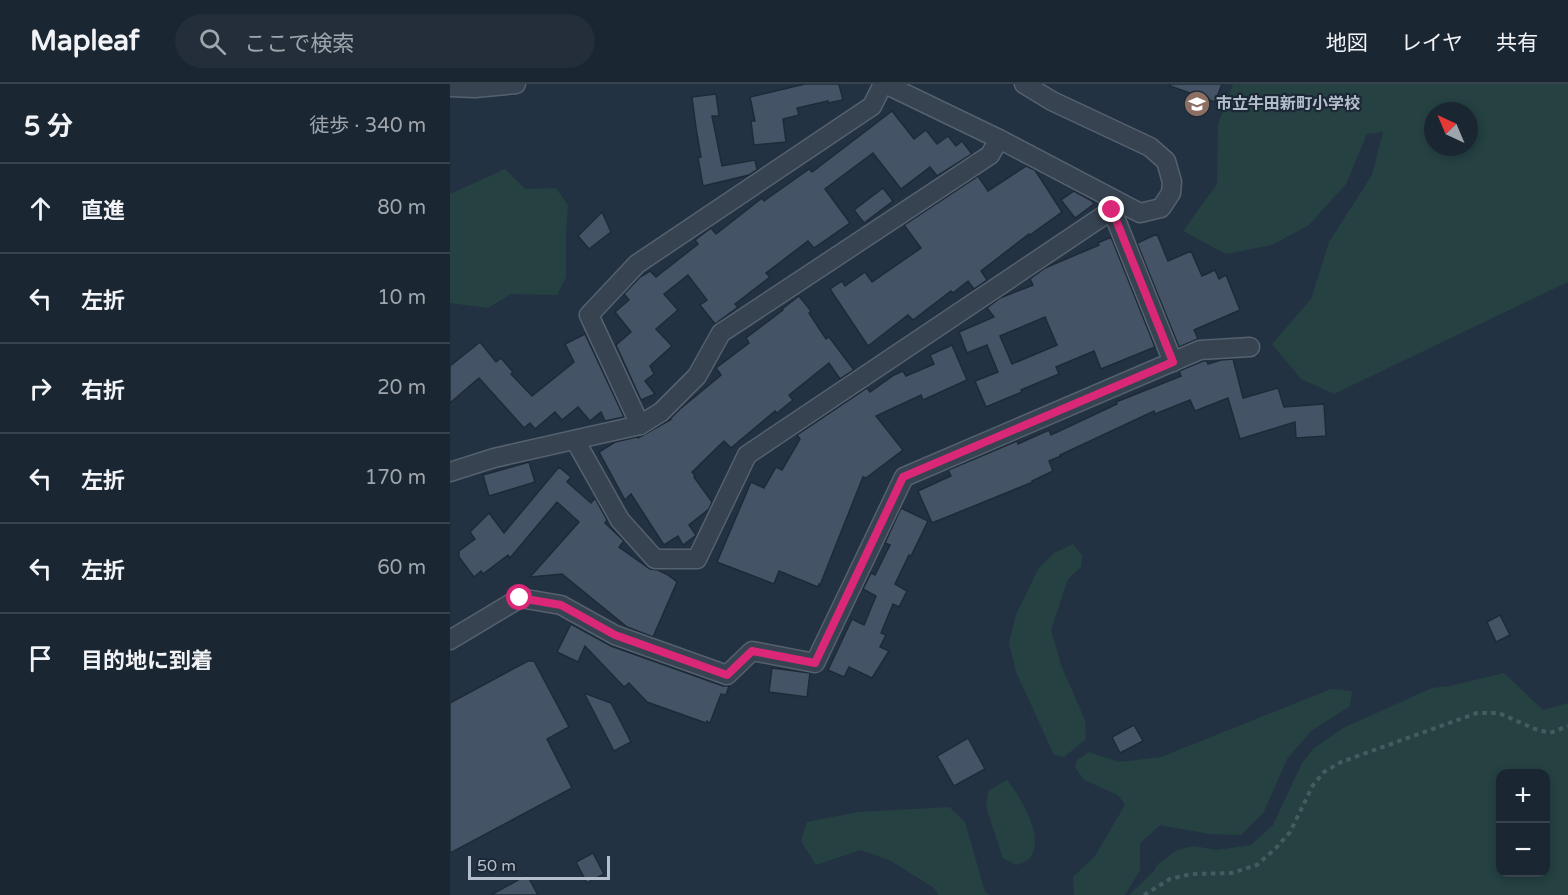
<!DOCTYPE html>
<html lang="ja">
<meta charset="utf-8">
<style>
body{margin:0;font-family:"Varela Round","Noto Sans JP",sans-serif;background:#232e3a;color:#f1f3f6}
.controls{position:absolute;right:18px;bottom:18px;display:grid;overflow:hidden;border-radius:12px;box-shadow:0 3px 9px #0003}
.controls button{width:54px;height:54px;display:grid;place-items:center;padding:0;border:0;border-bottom:2px solid #38434d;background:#1a2632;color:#f1f3f6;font:30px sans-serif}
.compass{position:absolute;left:974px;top:18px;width:54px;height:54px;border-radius:50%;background:#1a2632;box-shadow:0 3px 9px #0003;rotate:316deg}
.scale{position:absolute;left:18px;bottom:15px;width:142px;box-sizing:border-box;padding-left:6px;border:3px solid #b4becc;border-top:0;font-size:16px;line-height:21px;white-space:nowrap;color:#b4becc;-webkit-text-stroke:4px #1c2836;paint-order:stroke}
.stop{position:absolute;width:18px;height:18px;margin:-14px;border:4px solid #db2777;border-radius:50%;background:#fff}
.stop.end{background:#db2777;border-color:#fff;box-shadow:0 2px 6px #0008}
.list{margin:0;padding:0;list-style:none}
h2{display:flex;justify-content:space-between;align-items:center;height:78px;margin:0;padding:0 24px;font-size:26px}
h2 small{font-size:20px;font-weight:400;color:#9fa5ac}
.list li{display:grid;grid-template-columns:39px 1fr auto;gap:18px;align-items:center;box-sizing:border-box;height:90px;padding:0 24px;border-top:2px solid #38434d}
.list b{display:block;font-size:22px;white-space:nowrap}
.list em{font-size:20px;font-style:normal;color:#9fa5ac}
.icon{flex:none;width:33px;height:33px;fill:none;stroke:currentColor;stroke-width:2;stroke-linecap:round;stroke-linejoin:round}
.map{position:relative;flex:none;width:1118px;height:811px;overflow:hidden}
header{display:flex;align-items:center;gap:36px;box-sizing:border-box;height:84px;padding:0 30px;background:#1a2632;border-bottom:2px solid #38434d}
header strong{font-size:28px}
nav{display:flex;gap:33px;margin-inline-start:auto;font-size:21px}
.search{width:420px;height:54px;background:#232e3a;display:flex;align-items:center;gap:15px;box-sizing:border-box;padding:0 21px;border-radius:33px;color:#9fa5ac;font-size:22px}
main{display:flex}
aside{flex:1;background:#1a2632}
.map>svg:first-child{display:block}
.green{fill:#254142;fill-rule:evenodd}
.building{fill:#445466;stroke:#1e2a38;stroke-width:1.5;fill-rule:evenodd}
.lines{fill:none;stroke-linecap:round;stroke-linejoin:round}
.minor-casing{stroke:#55616f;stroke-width:21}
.path{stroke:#435d5f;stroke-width:4;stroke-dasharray:4.5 4.5;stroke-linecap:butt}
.minor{stroke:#374351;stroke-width:18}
.route{stroke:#db2777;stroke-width:8}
.labels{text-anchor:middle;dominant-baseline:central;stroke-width:4.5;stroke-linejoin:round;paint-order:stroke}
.poi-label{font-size:16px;font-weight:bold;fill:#b4becc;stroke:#1c2836;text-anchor:start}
</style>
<header>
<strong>Mapleaf</strong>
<div class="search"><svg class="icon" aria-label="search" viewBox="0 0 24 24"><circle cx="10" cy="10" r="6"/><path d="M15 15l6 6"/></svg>ここで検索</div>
<nav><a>地図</a><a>レイヤ</a><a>共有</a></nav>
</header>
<main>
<aside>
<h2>5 分<small>徒歩 · 340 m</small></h2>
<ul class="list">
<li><svg class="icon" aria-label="ahead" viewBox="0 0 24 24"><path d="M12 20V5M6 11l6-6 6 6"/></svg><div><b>直進</b></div><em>80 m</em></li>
<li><svg class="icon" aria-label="left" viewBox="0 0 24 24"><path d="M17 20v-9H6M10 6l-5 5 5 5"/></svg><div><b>左折</b></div><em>10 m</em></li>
<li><svg class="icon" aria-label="right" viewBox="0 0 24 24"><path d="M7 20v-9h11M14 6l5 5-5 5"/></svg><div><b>右折</b></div><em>20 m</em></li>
<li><svg class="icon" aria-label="left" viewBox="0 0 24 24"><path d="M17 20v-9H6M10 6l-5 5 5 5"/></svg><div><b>左折</b></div><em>170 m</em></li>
<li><svg class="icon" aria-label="left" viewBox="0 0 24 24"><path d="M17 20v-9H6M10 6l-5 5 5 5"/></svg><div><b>左折</b></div><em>60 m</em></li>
<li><svg class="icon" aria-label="arrive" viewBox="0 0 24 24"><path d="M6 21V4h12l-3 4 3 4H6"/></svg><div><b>目的地に到着</b></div></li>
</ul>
</aside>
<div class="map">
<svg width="1118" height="811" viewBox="0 0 1118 811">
<rect width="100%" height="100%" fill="#233242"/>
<g class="green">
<path d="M783,0h335v198l-234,112 -33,-15 -29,-35 39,-45 18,-57 43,-67 11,-43 -16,2 -21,50 -37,41 -37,20 -46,9 -43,-23 34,-47 1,-60zM983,27h36v36h-36z"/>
<polygon points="55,85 75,105 106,104 118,121 116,149 116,193 107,211 61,210 38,224 0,219 0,110"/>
<polygon points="623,460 632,471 631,483 618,495 601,546 611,581 635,636 636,655 614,673 604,671 566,588 559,559 566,531 588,485 604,469"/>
<path d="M1054,589l39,37 25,-7v192h-439l24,-23 5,-8 19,-14 17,-4 22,4 35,-5 22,-20 29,-62 11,-14 30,-21 89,-40 18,-2zM1050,690h46v98h-46z"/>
<polygon points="881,605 902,607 900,622 861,647 837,675 814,728 791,751 759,750 710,741 690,759 690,786 675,811 624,811 623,793 645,772 675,721 668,711 634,696 625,683 627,676 639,668 669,678 711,673"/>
<path d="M557,696c13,16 40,60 22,79 -3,3 -9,5 -13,6l-13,-7 -17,-51 2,-16z"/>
<polygon points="499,723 515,738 535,808 540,811 488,811 484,804 441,777 411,766 366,781 351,757 357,738 408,728"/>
</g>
<g class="building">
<polygon points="355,0 389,0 393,16 378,19 378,17 347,24 349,31 333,35 336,58 304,61 301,37 305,37 300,13"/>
<polygon points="720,0 772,0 765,18 720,2"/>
<polygon points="266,10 269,32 262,32 272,82 305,76 307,86 299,91 253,102 248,74 251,73 246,44 242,13"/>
<polygon points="442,27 464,55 476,46 487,60 498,52 506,62 512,57 522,70 487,92 480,83 451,105 423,69 375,105 400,139 364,164 358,157 316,189 320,193 285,220 288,223 265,240 250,221 257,216 238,191 214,210 228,226 206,245 222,262 200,282 204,290 195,297 205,310 191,316 166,261 181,248 165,228 179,216 174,210 190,193 200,187 206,193 248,160 245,156 261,144 266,150 312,114 314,117 359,85 362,88"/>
<polygon points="576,82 585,86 612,128 580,151 579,150 531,187 537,196 524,205 518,197 503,209 501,207 463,236 458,231 418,262 380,205 392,197 395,202 415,188 422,198 471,164 454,141 528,92 538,107"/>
<polygon points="433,104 443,117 414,139 404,126"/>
<polygon points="624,107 642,117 644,120 625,134 611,116"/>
<polygon points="152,128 161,148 139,165 128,152"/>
<polygon points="707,150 718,177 741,167 752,192 765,186 769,195 776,191 790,226 744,246 748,255 729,263 687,159"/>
<path d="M661,153l44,110 -54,22 -7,-18 -38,16 3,7 -38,16 1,2 -36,15 -11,-26 23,-9 -11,-27 -20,8 -8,-21 35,-15 -7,-9 13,-10 33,-13 -3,-6 15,-11 54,-23 -1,-2zM595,233l12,28 -45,19 -12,-28z"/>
<polygon points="349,212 361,227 359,229 376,255 379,253 404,286 390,295 379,279 339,311 343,316 327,329 325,327 281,364 274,357 242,388 245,392 244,393 262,418 259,425 239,441 246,451 245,452 233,461 228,452 214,461 181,410 175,416 149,368 165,358 187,353 188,354 220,336 219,336 230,325 271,291 266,284 299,259 296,254 333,226 332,225"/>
<polygon points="135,250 174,333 155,337 151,328 140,337 128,323 112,336 105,328 85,345 80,339 74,344 29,294 0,319 0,282 30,258 46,278 51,274 63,288 61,290 82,312 124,278 115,260"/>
<polygon points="502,261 517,296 473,316 471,311 426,332 453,366 416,394 413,393 370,501 369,500 368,503 329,487 324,500 267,478 301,398 314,404 326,383 332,386 350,355 347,351 417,304 420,308 444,291 453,287 456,292 484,280 480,271"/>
<polygon points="783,275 793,314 828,304 834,323 874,320 876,352 846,354 845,338 790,355 778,314 745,327 740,316 705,330 704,327 610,371 611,372 599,377 603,387 582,397 583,398 482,439 468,407 501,392 498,386 567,357 568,360 599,346 601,351 652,327 667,320 666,318 731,292 729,287 753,277 757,277 758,280 771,276"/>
<polygon points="79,378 85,398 39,412 33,391"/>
<polygon points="109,383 121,393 117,398 141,419 145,414 157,436 155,439 174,457 169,463 200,485 208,486 218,491 227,498 203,553 177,543 112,490 80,493 129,438 107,418 60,474 58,471 33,490 31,487 24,493 9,473 9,467 25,455 20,448 39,429 54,449"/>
<polygon points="451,424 478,437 461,472 459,471 445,500 457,507 449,523 443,520 431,549 436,551 430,563 439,567 422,594 399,583 394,593 378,586 402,535 414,541 426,512 413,505 421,489 425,491 440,461 435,459"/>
<polygon points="1050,531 1060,551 1046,558 1037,538"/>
<polygon points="121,540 161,562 273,602 279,602 276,611 271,610 260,639 257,637 256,639 197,618 179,599 174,603 135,562 128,578 107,568"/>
<polygon points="78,577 84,577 119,643 97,655 122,704 0,769 0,619"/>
<polygon points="322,584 360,589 357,613 319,608"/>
<polygon points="134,609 161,619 181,658 164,667"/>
<polygon points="684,641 693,657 670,669 662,653"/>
<polygon points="518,654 535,685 504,702 487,672"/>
<polygon points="143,769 154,790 137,799 126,778"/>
<polygon points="77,791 88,811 41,811"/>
</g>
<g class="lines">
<g class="minor-casing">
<g id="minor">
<polyline points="435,0 549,55 690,129 711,124 721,109 722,98 716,77 700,63 602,17 574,0"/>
<polyline points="0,3 25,4 66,0"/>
<polyline points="662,126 723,278"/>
<polyline points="190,341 139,231 187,180 422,22 433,0"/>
<polyline points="125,356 170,436 205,475 247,475 297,371 662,126 665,116"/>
<polyline points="0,388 44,374 190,341 211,328 247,292 271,249 540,71 549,55"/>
<polyline points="0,556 70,514 111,521 165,551 277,591 302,567 365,579 454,393 750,266 800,263"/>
</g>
</g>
<polyline class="path" points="694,811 720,795 742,790 782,789 807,781 826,764 840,748 863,701 874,688 891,678 1027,629 1049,629 1085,645 1100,649 1118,642"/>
<use href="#minor" class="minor"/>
</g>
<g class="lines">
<polyline class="route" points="70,514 111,521 165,551 277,591 302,567 365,579 453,393 723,278 662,126"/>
</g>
<defs>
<g id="school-disc" transform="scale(1.35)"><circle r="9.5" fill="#8d6e63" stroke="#1c2836"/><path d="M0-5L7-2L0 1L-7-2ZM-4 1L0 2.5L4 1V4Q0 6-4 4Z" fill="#fff"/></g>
</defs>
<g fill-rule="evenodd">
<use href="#school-disc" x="747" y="20"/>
</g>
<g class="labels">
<g class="poi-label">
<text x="766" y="20">市立牛田新町小学校</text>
</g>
</g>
</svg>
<div class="controls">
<button>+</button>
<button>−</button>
</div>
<svg class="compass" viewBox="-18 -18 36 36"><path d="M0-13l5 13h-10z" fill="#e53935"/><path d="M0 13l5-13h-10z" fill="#9fa5ac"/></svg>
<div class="scale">50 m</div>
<div class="stop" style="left:70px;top:514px"></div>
<div class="stop end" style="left:662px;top:126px"></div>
</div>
</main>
